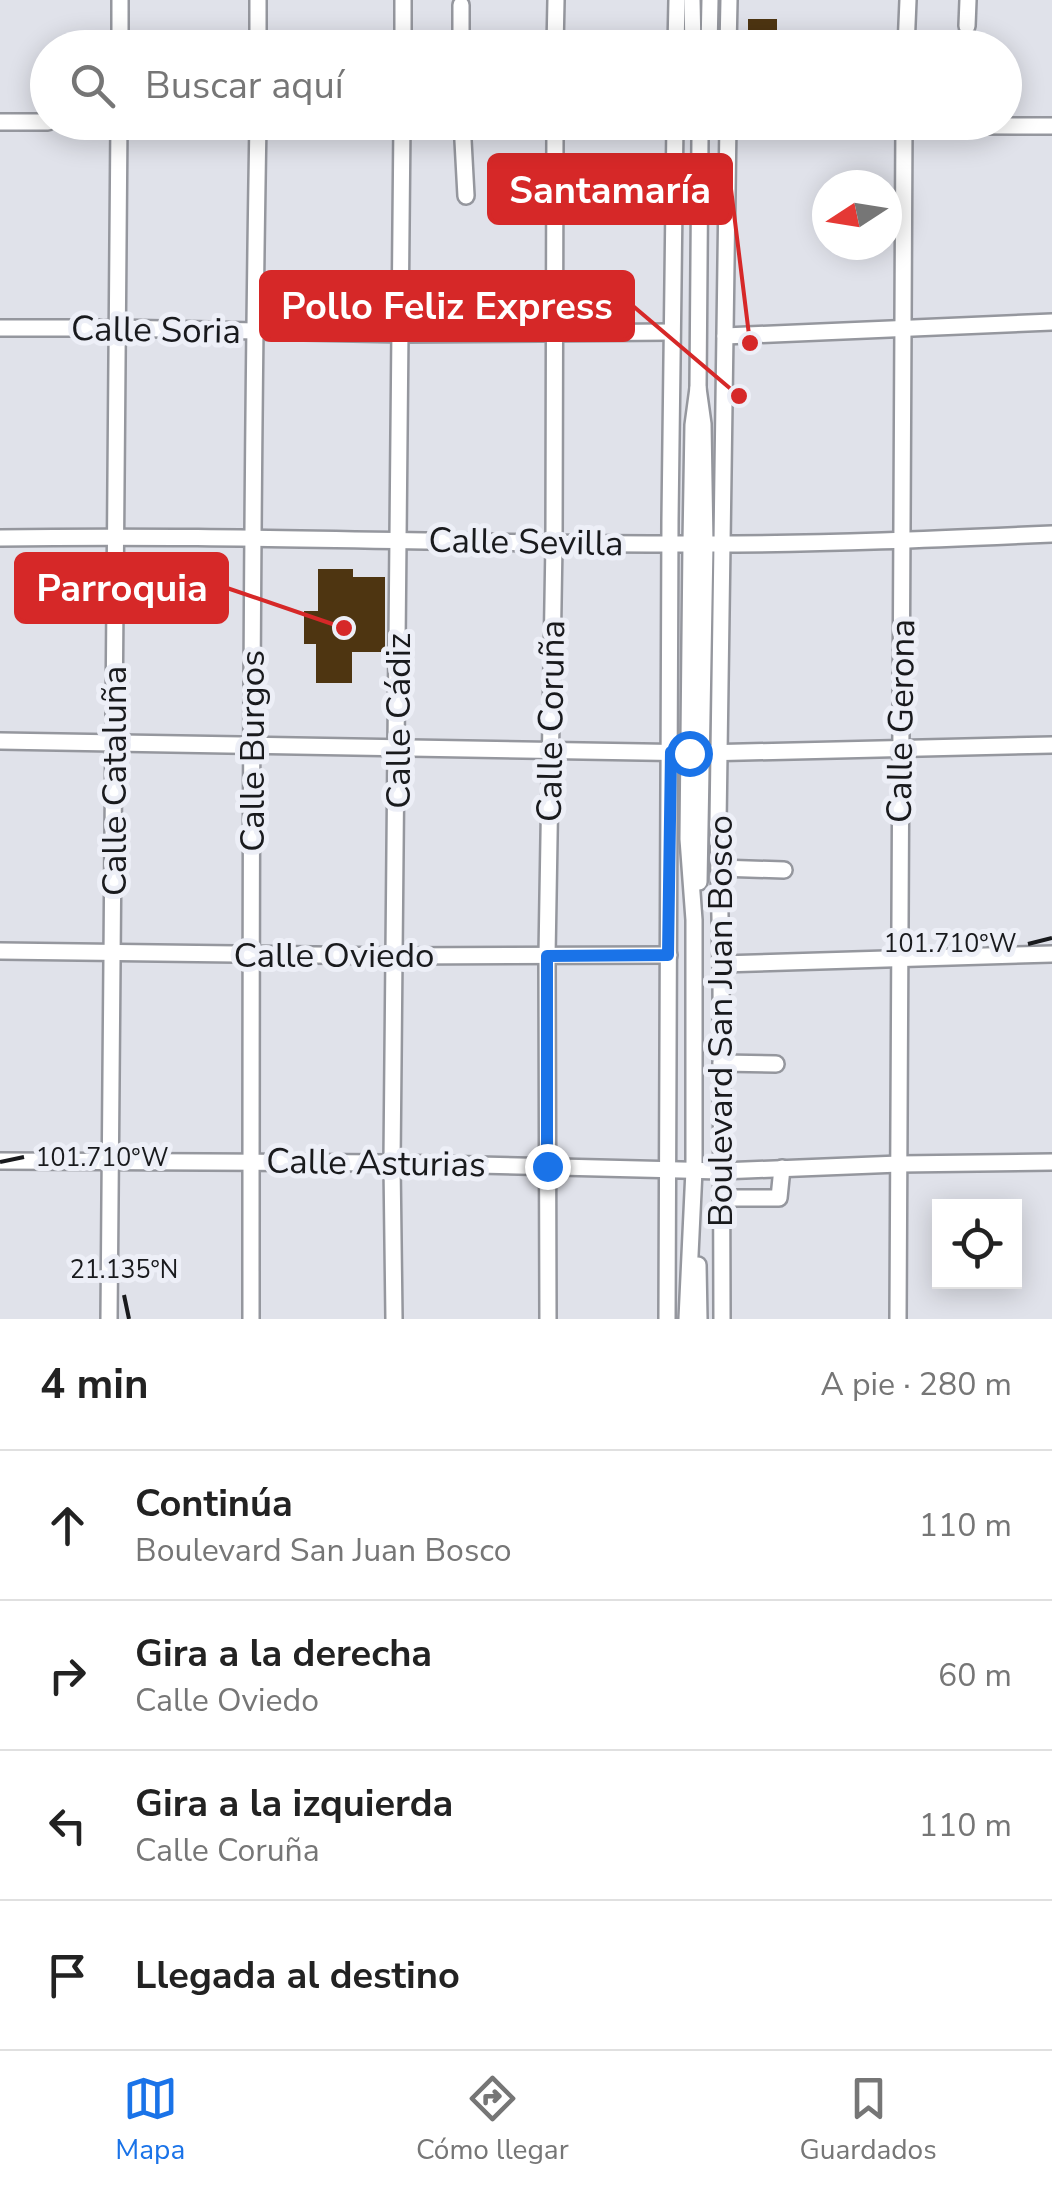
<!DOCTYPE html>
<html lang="es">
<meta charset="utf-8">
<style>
body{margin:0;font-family:"Nunito Sans",sans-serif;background:#f6f6f6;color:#222}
.controls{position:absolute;right:30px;bottom:30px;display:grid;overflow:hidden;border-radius:0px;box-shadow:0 5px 25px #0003}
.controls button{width:90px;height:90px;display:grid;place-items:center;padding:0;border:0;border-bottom:2px solid #e0e0e0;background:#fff;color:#222;font:50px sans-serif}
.compass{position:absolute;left:812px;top:170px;width:90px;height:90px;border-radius:50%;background:#fff;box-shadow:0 5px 25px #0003;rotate:258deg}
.stop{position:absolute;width:30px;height:30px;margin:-22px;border:8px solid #1a73e8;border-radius:50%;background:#fff}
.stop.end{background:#1a73e8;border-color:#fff;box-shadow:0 2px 10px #0008}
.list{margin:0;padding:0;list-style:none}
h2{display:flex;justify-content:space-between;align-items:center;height:130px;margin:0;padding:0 40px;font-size:42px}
h2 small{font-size:32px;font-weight:400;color:#767676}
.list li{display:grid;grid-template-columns:65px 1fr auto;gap:30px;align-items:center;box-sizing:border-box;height:150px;padding:0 40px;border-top:2px solid #e0e0e0}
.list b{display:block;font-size:38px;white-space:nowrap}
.list p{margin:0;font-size:32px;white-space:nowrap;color:#767676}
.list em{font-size:32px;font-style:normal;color:#767676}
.icon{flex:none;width:55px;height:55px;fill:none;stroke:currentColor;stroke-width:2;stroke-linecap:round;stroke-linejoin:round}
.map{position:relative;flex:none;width:1052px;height:1319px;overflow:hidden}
.search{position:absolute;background:#fff;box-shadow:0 5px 25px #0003;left:30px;right:30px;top:30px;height:110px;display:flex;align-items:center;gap:25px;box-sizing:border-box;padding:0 35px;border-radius:55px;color:#767676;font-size:38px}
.sheet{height:730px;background:#fff}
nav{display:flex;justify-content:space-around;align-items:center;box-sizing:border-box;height:140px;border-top:2px solid #e0e0e0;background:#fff;font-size:28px;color:#767676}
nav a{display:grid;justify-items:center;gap:5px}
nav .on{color:#1a73e8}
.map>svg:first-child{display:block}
.building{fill:#4e3511}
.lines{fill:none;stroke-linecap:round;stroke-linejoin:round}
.minor-casing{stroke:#95979e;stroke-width:20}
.minor{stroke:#fff;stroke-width:15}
.route{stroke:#1a73e8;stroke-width:12}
.ticks{fill:none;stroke:#191a1d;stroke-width:4}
.labels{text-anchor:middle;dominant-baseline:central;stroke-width:10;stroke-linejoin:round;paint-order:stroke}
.street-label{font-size:35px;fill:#191a1d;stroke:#edeff7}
.ticks-label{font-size:25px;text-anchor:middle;fill:#191a1d;stroke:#edeff7;stroke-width:10;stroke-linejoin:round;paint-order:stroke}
.leader{fill:none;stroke:#d62828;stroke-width:4}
.callout-dot{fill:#d62828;stroke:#edeff7;stroke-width:4}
.callout{fill:#d62828;stroke:#d62828;stroke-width:4}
.callout-label{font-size:38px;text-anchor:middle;font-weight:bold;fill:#fff}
</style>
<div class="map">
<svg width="1052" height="1319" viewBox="0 0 1052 1319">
<rect width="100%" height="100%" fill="#e0e2ea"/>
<g class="building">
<rect x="748" y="19" width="29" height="29"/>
<polygon points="318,569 353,569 353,577 385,577 385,652 352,652 352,683 316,683 316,644 304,644 304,611 318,611"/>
</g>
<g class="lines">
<g class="minor-casing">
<g id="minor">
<polyline points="258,0 258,48"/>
<polyline points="692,0 693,48"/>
<polyline points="461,5 461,48"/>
<polyline points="967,26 968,0"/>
<polyline points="120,48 120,0"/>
<polyline points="403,48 403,0"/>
<polyline points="555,48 556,0"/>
<polyline points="676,48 677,0"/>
<polyline points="709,48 710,0"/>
<polyline points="728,48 729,0"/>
<polyline points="906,48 908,0"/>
<polyline points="0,122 48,122"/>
<polyline points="63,122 174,122"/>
<polyline points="303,122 675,126"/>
<polyline points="462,122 466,196"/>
<polyline points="728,125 1052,126"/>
<polyline points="0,328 117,328 402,334 672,332"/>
<polyline points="725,336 1052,322"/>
<path d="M0,538c237,-4 474,7 711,6 114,0 228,-5 341,-10"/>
<polyline points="0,741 702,753 1052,745"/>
<polyline points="719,868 784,870"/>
<polyline points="699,882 705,544 703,424 698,388 700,138 703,122"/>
<polyline points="0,951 395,956 669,955"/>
<polyline points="721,964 1052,954"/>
<polyline points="721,1063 776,1064"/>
<polyline points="0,1161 392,1163 721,1171 899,1164 1052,1162"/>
<polyline points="721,1198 779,1198 782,1168"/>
<polyline points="698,1265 699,1319"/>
<polyline points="109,1319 119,122"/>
<path d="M251,1319c0,-399 0,-798 7,-1197"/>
<polyline points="394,1319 392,1163 402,122"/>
<polyline points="548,1319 547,956 554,543 555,122"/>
<polyline points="667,1319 670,521 675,122"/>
<polyline points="687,1319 694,1170 694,920 688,839 691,543 693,425 698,388"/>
<polyline points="722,1319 721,964 718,823 728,122"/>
<polyline points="898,1319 904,122"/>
</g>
</g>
<use href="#minor" class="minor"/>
</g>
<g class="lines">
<polyline class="route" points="547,1166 547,956 668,955 671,752 689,753"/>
</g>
<path class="ticks" d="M1028,944l24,-6M0,1162l24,-5M124,1295l5,24"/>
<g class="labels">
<g class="street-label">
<text transform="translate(156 330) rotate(1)">Calle Soria</text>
<text transform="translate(526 542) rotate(1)">Calle Sevilla</text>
<text transform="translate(398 721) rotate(-90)">Calle Cádiz</text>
<text transform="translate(551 721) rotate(-89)">Calle Coruña</text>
<text transform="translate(901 721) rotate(-89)">Calle Gerona</text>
<text transform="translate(252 751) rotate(-90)">Calle Burgos</text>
<text transform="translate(114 781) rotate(-90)">Calle Cataluña</text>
<text x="334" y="955">Calle Oviedo</text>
<text transform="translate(720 1021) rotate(-90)">Boulevard San Juan Bosco</text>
<text transform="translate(376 1163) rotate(1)">Calle Asturias</text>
</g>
</g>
<g class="ticks-label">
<text x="950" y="952">101.710°W</text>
<text x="102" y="1166">101.710°W</text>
<text x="124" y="1278">21.135°N</text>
</g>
<path class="leader" d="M750 343L731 189M739 396L633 306M344 628L227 588"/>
<g class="callout-dot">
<circle cx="750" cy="343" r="10"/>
<circle cx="739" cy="396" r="10"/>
<circle cx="344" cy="628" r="10"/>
</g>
<g class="callout">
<rect x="489" y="155" width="242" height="68" rx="10"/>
<rect x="261" y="272" width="372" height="68" rx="10"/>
<rect x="16" y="554" width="211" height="68" rx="10"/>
</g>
<g class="callout-label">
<text x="610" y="203">Santamaría</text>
<text x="447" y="319">Pollo Feliz Express</text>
<text x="122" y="601">Parroquia</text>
</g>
</svg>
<div class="controls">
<button><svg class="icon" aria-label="locate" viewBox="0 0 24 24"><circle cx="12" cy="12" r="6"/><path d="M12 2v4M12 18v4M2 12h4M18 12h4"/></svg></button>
</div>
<svg class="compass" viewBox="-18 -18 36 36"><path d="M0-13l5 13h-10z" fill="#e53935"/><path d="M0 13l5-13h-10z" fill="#767676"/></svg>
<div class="stop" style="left:689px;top:753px"></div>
<div class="stop end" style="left:547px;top:1166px"></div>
<div class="search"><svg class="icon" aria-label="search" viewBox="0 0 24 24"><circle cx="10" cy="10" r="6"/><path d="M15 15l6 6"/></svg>Buscar aquí</div>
</div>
<section class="sheet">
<h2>4 min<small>A pie · 280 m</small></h2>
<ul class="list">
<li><svg class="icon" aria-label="ahead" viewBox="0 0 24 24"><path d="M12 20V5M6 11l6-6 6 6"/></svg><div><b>Continúa</b><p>Boulevard San Juan Bosco</p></div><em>110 m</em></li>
<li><svg class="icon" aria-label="right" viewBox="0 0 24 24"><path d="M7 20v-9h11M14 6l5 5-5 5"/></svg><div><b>Gira a la derecha</b><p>Calle Oviedo</p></div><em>60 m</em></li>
<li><svg class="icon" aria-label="left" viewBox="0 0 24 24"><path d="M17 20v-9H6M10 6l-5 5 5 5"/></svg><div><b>Gira a la izquierda</b><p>Calle Coruña</p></div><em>110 m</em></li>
<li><svg class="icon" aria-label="arrive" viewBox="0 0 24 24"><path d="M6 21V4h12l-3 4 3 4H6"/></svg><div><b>Llegada al destino</b></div></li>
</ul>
</section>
<nav>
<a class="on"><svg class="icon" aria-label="map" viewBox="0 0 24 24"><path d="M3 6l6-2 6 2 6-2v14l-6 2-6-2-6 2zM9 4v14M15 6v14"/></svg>Mapa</a>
<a><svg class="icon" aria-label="directions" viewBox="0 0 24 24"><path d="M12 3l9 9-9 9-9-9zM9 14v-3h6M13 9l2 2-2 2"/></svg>Cómo llegar</a>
<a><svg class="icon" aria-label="saved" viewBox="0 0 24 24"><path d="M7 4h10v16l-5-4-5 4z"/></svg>Guardados</a>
</nav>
